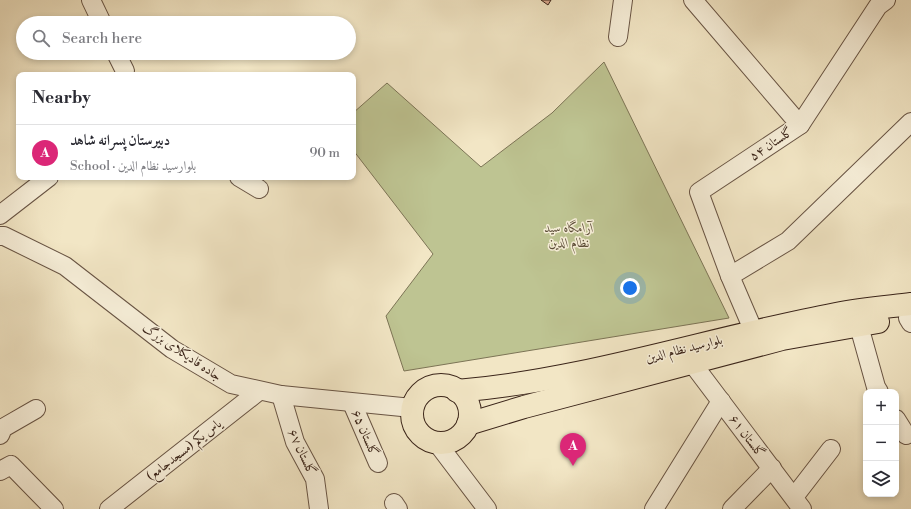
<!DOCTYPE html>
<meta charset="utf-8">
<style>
body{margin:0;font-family:"Libre Bodoni",Amiri,serif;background:#f7f7f7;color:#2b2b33}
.controls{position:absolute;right:12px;bottom:12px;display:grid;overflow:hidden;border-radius:8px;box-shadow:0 2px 6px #0003}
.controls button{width:36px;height:36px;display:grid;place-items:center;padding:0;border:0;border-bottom:1px solid #e1e1e2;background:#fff;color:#2b2b33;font:20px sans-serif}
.you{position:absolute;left:630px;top:288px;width:14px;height:14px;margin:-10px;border:3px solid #fff;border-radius:50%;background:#1a73e8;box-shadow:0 0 0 6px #1a73e833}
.badge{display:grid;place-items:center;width:26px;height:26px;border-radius:50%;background:#db2777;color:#fff;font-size:13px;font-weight:700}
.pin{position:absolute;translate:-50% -33px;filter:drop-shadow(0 1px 2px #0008)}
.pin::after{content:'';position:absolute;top:21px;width:14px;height:12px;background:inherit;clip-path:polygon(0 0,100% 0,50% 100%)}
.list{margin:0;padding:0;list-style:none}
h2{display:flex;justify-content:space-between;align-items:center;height:52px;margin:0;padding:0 16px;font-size:17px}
h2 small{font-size:13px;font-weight:400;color:#7c7c81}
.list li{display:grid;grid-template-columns:26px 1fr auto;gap:12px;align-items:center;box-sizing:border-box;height:56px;padding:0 16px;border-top:1px solid #e1e1e2}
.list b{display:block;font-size:15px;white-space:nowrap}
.list p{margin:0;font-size:13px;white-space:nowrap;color:#7c7c81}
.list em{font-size:13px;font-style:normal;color:#7c7c81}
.icon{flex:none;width:22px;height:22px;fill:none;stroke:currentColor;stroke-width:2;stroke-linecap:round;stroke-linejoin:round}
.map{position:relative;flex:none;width:911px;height:509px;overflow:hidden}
.search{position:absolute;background:#fff;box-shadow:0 2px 6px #0003;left:16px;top:16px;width:340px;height:44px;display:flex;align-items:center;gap:10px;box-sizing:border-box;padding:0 14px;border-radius:22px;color:#7c7c81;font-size:15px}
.panel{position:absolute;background:#fff;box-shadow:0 2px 6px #0003;left:16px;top:72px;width:340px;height:108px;border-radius:8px}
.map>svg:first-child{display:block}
.green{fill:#bec492;stroke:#7c7456}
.building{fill:#dbaa90;stroke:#3a2419}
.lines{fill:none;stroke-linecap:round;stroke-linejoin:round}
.minor-casing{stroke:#685444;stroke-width:20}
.major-casing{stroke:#3a2419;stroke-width:24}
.minor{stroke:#f7efd9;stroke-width:18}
.major{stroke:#f2e6c5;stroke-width:22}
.labels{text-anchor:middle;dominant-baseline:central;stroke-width:3;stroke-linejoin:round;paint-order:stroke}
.street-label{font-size:13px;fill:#3a2419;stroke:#f7efd9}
.park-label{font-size:13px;font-style:italic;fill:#5b4c37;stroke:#f7efd9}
</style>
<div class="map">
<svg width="911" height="509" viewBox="0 0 911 509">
<rect width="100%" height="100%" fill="#f2e6c5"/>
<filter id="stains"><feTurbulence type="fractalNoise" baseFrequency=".005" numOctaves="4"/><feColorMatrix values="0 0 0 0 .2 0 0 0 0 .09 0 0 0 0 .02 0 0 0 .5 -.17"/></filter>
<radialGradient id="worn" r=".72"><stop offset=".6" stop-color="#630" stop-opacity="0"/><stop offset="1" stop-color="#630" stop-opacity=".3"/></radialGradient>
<polygon class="green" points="604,62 729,318 404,371 386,316 433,254 353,150 353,113 387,83 481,167 552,113"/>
<polygon class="building" points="541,0 551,0 548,5"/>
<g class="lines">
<g class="minor-casing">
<g id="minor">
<polyline points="91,0 102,23"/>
<polyline points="693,0 800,125"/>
<polyline points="618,37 623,0"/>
<polyline points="116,53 125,71 124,75"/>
<polyline points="239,177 259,189"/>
<polyline points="0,215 49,177"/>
<polyline points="0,236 4,236 65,266 172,349 231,384 281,395 412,408"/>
<polyline points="730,276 699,192 800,125 878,6 886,0"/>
<polyline points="908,318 911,323"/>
<polyline points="859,326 876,387 879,392"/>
<polyline points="754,332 730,276 788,241 911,122"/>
<polyline points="692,363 802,509"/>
<polyline points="281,395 295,442 315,479 319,509"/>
<polyline points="352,403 378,463"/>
<polyline points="896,419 906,435"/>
<polyline points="0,435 3,428 36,409"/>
<polyline points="437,443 487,509"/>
<polyline points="0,471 11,465 54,509"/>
<polyline points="794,497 831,449"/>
<polyline points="394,503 398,509"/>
<polyline points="109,509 259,391"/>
<polyline points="654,509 721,401"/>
<polyline points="732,509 772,468"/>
</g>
</g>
<g class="major-casing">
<g id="major">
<circle cx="441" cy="414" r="29"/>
<path d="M457,391c130,-11 252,-53 379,-77 25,-5 50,-7 75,-10"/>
<polyline points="468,424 524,407 782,339 878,322"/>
</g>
</g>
<use href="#minor" class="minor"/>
<use href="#major" class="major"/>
</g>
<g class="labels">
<g class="street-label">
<text transform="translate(771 144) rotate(-34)">گلستان ۵۴</text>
<text transform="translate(684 349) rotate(-14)">بلوارسید نظام الدین</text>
<text transform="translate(182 352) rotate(34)">جاده قادیکلای بزرگ</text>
<text transform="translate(365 433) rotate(67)">گلستان ۶۵</text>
<text transform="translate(747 436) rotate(53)">گلستان ۶۱</text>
<text transform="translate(184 450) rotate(-38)">یاس یکم (مسجدجامع)</text>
<text transform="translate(302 452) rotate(65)">گلستان ۶۷</text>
</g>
<g class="park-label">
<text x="569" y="228">آرامگاه سید<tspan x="569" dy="15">نظام الدین</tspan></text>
</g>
</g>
<rect width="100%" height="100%" filter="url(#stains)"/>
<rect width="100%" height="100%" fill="url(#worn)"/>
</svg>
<div class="controls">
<button>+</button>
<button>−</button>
<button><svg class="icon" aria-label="layers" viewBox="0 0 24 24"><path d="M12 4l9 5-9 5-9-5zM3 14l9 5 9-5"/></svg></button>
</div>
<div class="you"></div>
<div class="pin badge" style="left:573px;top:466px">A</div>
<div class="search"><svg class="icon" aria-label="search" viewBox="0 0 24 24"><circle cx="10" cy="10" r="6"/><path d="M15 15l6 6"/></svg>Search here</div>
<section class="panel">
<h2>Nearby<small></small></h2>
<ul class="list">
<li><span class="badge">A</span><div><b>دبیرستان پسرانه شاهد</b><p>School · بلوارسید نظام الدین</p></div><em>90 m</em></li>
</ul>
</section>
</div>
